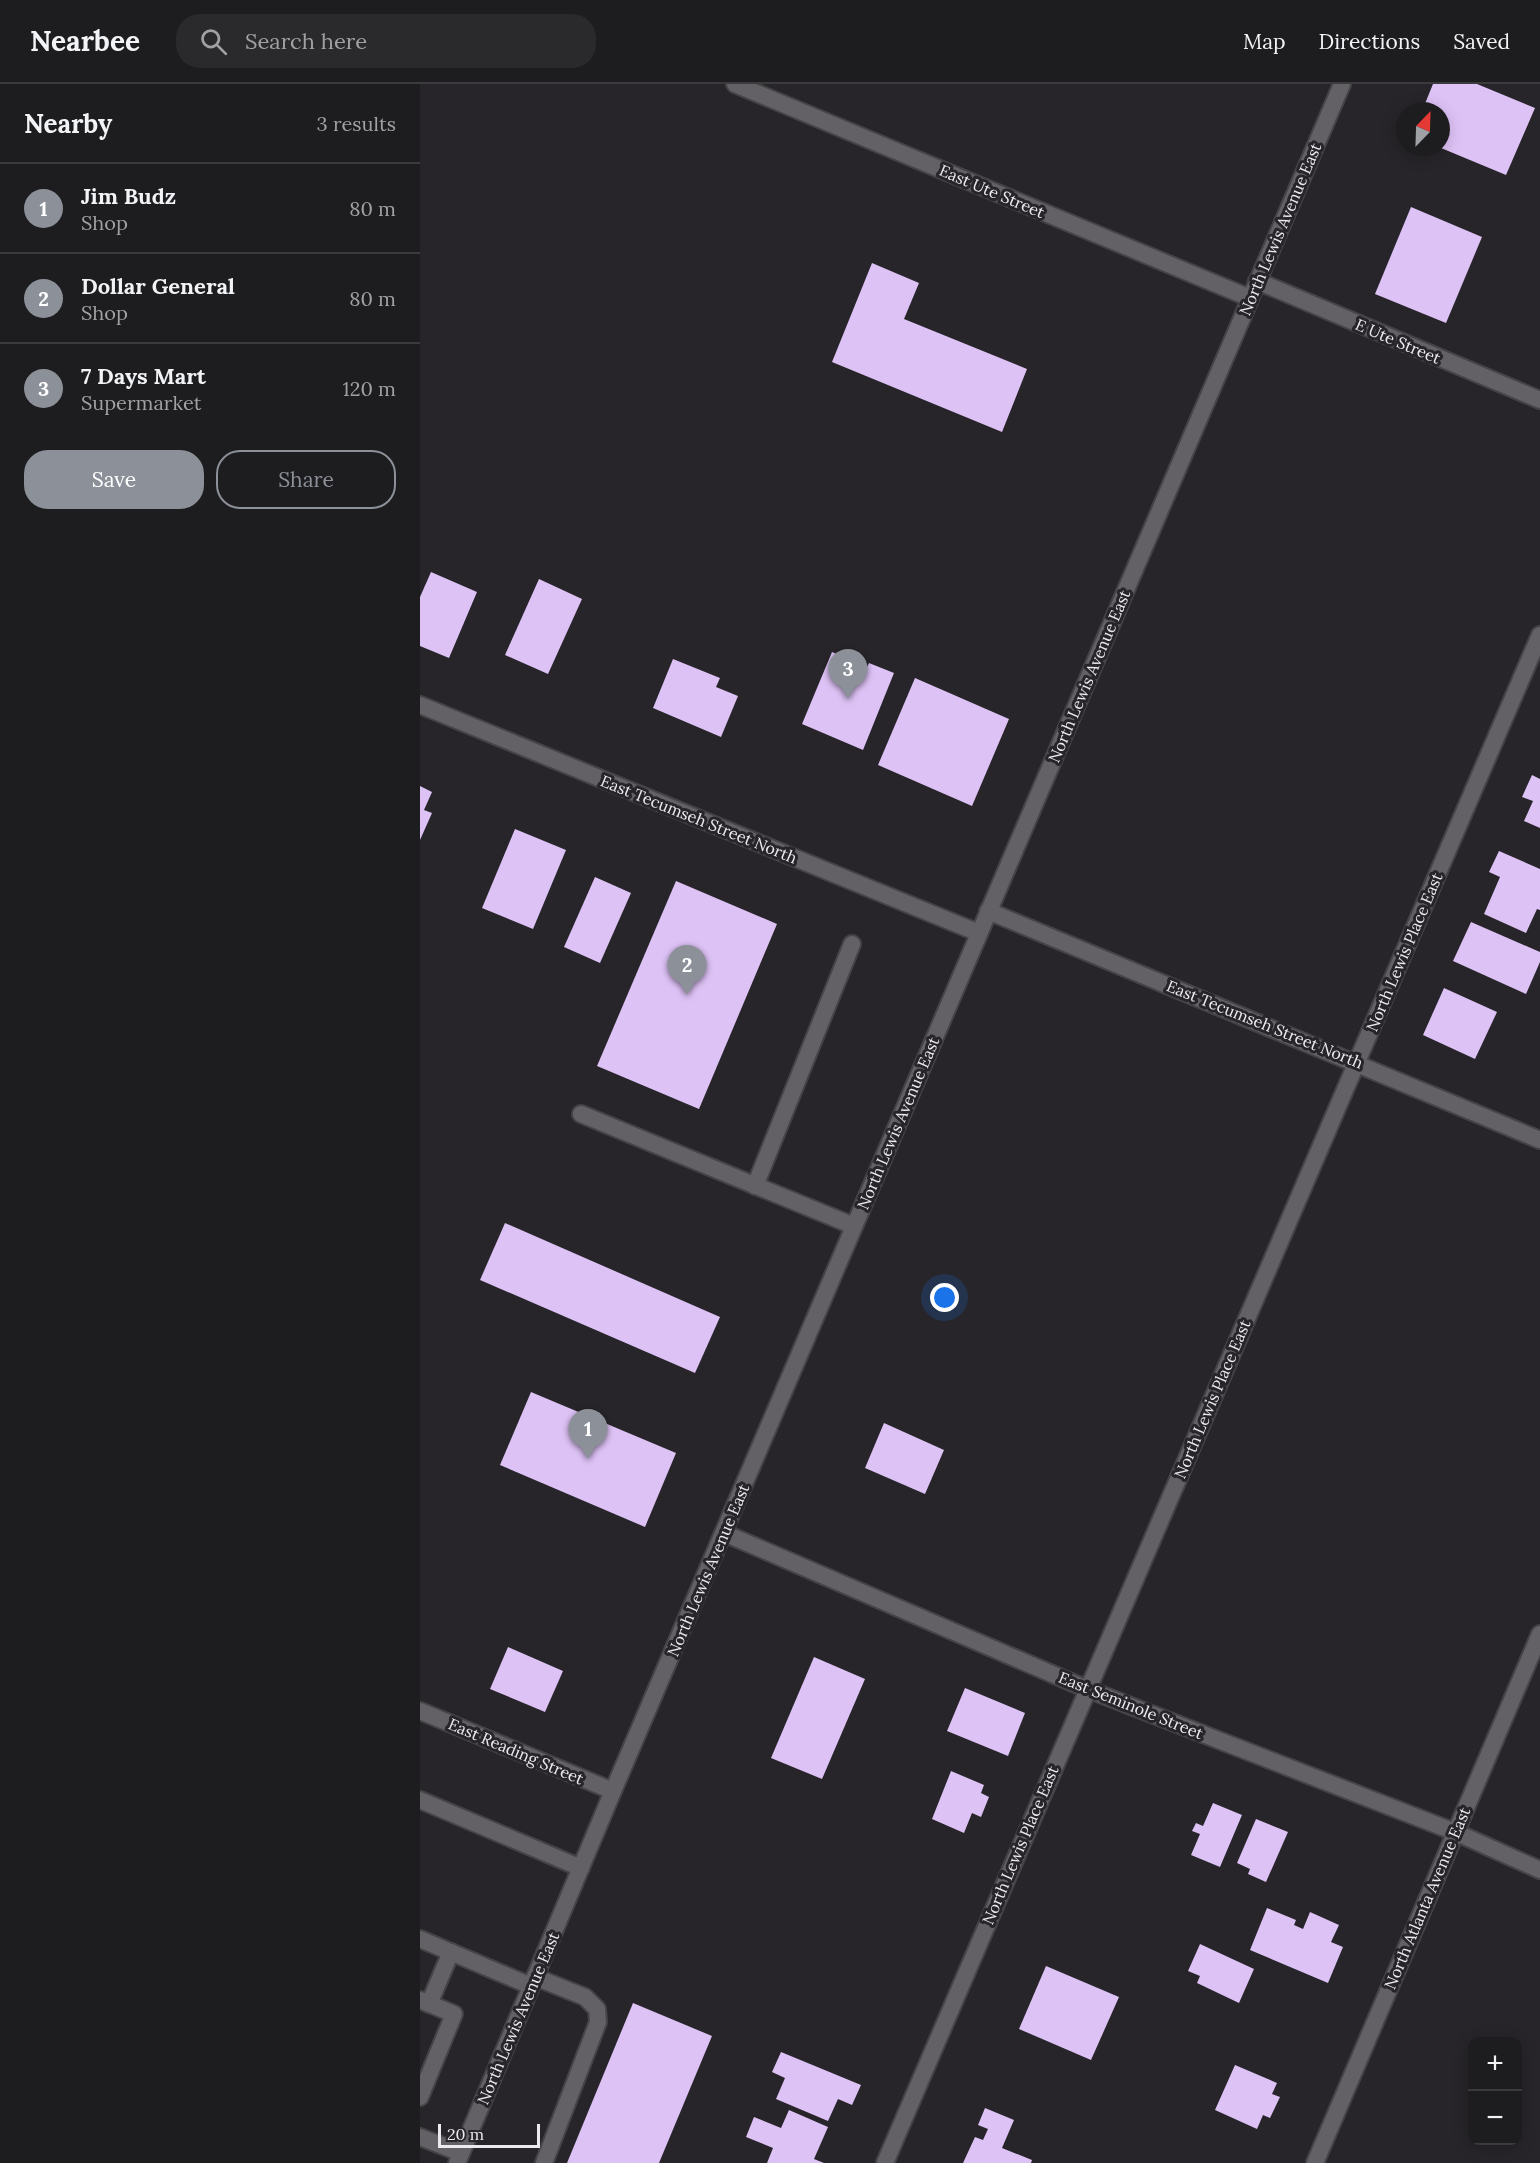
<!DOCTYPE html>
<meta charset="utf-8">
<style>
body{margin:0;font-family:Lora,serif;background:#2a292c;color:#f1f3f6}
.controls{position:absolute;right:18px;bottom:18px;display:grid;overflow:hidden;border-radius:12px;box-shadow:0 3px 15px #0003}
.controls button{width:54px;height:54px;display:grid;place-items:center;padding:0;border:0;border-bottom:2px solid #3b3a3d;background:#1d1c1f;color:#f1f3f6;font:30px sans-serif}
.compass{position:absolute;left:976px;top:18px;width:54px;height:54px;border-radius:50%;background:#1d1c1f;box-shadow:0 3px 15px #0003;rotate:23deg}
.scale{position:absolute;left:18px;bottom:15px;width:102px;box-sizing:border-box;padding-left:6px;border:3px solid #eceaed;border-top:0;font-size:16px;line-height:21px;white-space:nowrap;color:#eceaed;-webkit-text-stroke:4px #272529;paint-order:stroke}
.you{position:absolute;left:525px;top:1214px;width:21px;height:21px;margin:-15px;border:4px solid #fff;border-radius:50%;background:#1a73e8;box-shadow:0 0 0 9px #1a73e833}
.badge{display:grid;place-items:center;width:39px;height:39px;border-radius:50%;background:#8c9099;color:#fff;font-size:20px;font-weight:700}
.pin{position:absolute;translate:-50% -50px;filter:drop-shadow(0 2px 3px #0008)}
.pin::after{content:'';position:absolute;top:32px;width:21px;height:18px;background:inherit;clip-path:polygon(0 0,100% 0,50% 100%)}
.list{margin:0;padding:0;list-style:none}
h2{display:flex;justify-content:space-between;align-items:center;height:78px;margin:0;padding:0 24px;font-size:26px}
h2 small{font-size:20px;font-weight:400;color:#a0a1a4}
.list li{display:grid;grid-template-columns:39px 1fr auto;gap:18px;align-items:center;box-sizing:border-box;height:90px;padding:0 24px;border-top:2px solid #3b3a3d}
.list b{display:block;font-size:22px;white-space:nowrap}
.list p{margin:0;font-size:20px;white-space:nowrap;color:#a0a1a4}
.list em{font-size:20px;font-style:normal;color:#a0a1a4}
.actions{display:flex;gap:12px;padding:18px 24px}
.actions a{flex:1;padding:14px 0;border:2px solid #8c9099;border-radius:24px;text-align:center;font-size:21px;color:#8c9099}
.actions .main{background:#8c9099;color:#fff}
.icon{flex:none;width:33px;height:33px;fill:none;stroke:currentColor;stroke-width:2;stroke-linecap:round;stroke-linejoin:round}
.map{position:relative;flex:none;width:1120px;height:2079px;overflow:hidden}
header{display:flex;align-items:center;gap:36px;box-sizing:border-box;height:84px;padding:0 30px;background:#1d1c1f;border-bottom:2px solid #3b3a3d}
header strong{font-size:28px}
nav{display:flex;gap:33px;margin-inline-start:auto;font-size:21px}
.search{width:420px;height:54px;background:#2a292c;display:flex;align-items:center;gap:15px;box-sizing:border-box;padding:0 21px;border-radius:24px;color:#a0a1a4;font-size:22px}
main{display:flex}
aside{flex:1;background:#1d1c1f}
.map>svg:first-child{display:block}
.building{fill:#ddc2f6}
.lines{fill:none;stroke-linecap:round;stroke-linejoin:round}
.service-casing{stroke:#454347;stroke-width:20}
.minor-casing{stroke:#454347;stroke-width:20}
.secondary-casing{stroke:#454347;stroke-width:20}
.service{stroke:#636166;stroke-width:16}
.minor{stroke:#636166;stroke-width:16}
.secondary{stroke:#636166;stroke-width:16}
.labels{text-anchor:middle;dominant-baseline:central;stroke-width:6;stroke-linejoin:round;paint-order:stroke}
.street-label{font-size:16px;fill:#eceaed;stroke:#272529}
</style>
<header>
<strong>Nearbee</strong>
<div class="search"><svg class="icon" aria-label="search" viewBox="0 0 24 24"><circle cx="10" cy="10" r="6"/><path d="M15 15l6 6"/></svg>Search here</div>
<nav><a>Map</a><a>Directions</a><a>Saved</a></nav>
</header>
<main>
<aside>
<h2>Nearby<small>3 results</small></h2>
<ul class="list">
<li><span class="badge">1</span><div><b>Jim Budz</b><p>Shop</p></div><em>80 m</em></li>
<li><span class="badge">2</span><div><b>Dollar General</b><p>Shop</p></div><em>80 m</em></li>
<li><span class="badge">3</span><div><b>7 Days Mart</b><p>Supermarket</p></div><em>120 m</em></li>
</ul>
<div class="actions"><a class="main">Save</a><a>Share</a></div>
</aside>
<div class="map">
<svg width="1120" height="2079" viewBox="0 0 1120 2079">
<rect width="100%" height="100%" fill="#272529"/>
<g class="building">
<polygon points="1013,0 1057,0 1115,24 1086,91 1021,64 1021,27 1002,27"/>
<polygon points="991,123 1062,153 1026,239 955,210"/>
<polygon points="452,179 499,199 484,235 607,285 582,348 412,278"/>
<polygon points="11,488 57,508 29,574 0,562 0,513"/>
<polygon points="119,495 162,515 128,590 85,571"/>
<polygon points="412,568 447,583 449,579 474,589 443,666 382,640"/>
<polygon points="253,575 300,594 296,603 318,612 301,653 233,624"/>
<polygon points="495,594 589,635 552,722 458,681"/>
<polygon points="1112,691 1120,695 1120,744 1104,737 1113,717 1102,713"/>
<polygon points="0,702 12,708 4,726 12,729 0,756"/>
<polygon points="95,745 146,766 113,845 62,824"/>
<polygon points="1079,767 1120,785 1120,826 1117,825 1106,849 1064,830 1080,793 1069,788"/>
<polygon points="175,793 211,809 180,879 144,863"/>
<polygon points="256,797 357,840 279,1025 177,982"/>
<polygon points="1051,838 1120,868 1120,878 1106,910 1033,877"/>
<polygon points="1024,904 1077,928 1055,975 1003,951"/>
<polygon points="85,1139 300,1233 275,1289 60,1196"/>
<polygon points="111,1308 256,1369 225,1443 80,1381"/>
<polygon points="464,1339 524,1366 505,1410 445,1384"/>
<polygon points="88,1563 143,1587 125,1628 70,1605"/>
<polygon points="394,1573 445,1595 402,1695 351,1674"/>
<polygon points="545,1604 605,1629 588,1672 527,1647"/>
<polygon points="531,1687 564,1701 561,1709 569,1713 561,1733 552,1729 544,1749 512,1735"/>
<polygon points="793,1719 822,1731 800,1783 771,1771 780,1750 772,1747 776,1739 783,1742"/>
<polygon points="836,1735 868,1748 846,1798 828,1790 830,1785 817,1779"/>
<polygon points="847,1824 876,1836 874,1841 883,1845 890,1828 919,1841 911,1858 923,1863 908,1899 830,1866"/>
<polygon points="780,1860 834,1885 819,1919 777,1899 780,1892 768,1887"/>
<polygon points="626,1882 699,1913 671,1976 599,1945"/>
<polygon points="213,1919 292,1952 239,2079 147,2079"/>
<polygon points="361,1968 441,2001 432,2021 418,2015 408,2037 356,2015 365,1994 352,1988"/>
<polygon points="815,1981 857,1999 852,2010 860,2013 850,2034 843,2031 837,2045 795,2026"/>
<polygon points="565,2024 594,2036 582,2064 612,2076 611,2079 543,2079 555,2053 563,2056 568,2045 558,2041"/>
<polygon points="369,2026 408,2043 394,2075 404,2079 347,2079 353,2064 326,2053 334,2033 361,2044"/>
</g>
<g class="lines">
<g class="service-casing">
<g id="service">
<polyline points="161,1030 434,1142"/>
<polyline points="335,1102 432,860"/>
<polyline points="0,1716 161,1784"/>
<polyline points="0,1855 111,1902"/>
<polyline points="115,1893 165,1913 177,1925 178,1938 124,2079"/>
<polyline points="0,1916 34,1930 0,2013"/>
<polyline points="9,1920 31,1868"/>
<polyline points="0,2053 41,2069"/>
</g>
</g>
<g class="minor-casing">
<g id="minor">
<polyline points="315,0 830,214"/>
<polyline points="837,197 1120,316"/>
<polyline points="0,621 559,849"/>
<polyline points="568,827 1120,1056"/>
<polyline points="304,1449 667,1605 1035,1748 1120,1786"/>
<polyline points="0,1627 193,1707"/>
<polyline points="465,2079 1120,551"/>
<polyline points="895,2079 1120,1550"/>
</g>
</g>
<g class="secondary-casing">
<polyline id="secondary" points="37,2079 193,1707 922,0"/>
</g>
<use href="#service" class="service"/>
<use href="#minor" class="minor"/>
<use href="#secondary" class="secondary"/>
</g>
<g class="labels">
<g class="street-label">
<text transform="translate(572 107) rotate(23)">East Ute Street</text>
<text transform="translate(860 145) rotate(-67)">North Lewis Avenue East</text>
<text transform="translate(978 257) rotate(23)">E Ute Street</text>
<text transform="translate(669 592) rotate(-67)">North Lewis Avenue East</text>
<text transform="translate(279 735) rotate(22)">East Tecumseh Street North</text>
<text transform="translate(984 868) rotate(-67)">North Lewis Place East</text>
<text transform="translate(845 940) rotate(22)">East Tecumseh Street North</text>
<text transform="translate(478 1039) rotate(-67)">North Lewis Avenue East</text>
<text transform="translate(792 1315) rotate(-67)">North Lewis Place East</text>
<text transform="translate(288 1486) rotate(-67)">North Lewis Avenue East</text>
<text transform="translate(711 1621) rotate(22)">East Seminole Street</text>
<text transform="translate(96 1667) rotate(23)">East Reading Street</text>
<text transform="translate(600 1761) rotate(-67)">North Lewis Place East</text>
<text transform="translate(1007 1814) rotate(-67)">North Atlanta Avenue East</text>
<text transform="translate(98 1934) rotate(-67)">North Lewis Avenue East</text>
</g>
</g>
</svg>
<div class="controls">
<button>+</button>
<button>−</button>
</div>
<svg class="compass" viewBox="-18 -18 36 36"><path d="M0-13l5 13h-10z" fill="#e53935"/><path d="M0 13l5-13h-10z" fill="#a0a1a4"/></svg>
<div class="scale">20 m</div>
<div class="you"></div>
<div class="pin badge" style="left:168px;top:1375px">1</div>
<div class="pin badge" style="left:267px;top:911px">2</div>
<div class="pin badge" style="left:428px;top:615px">3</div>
</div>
</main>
